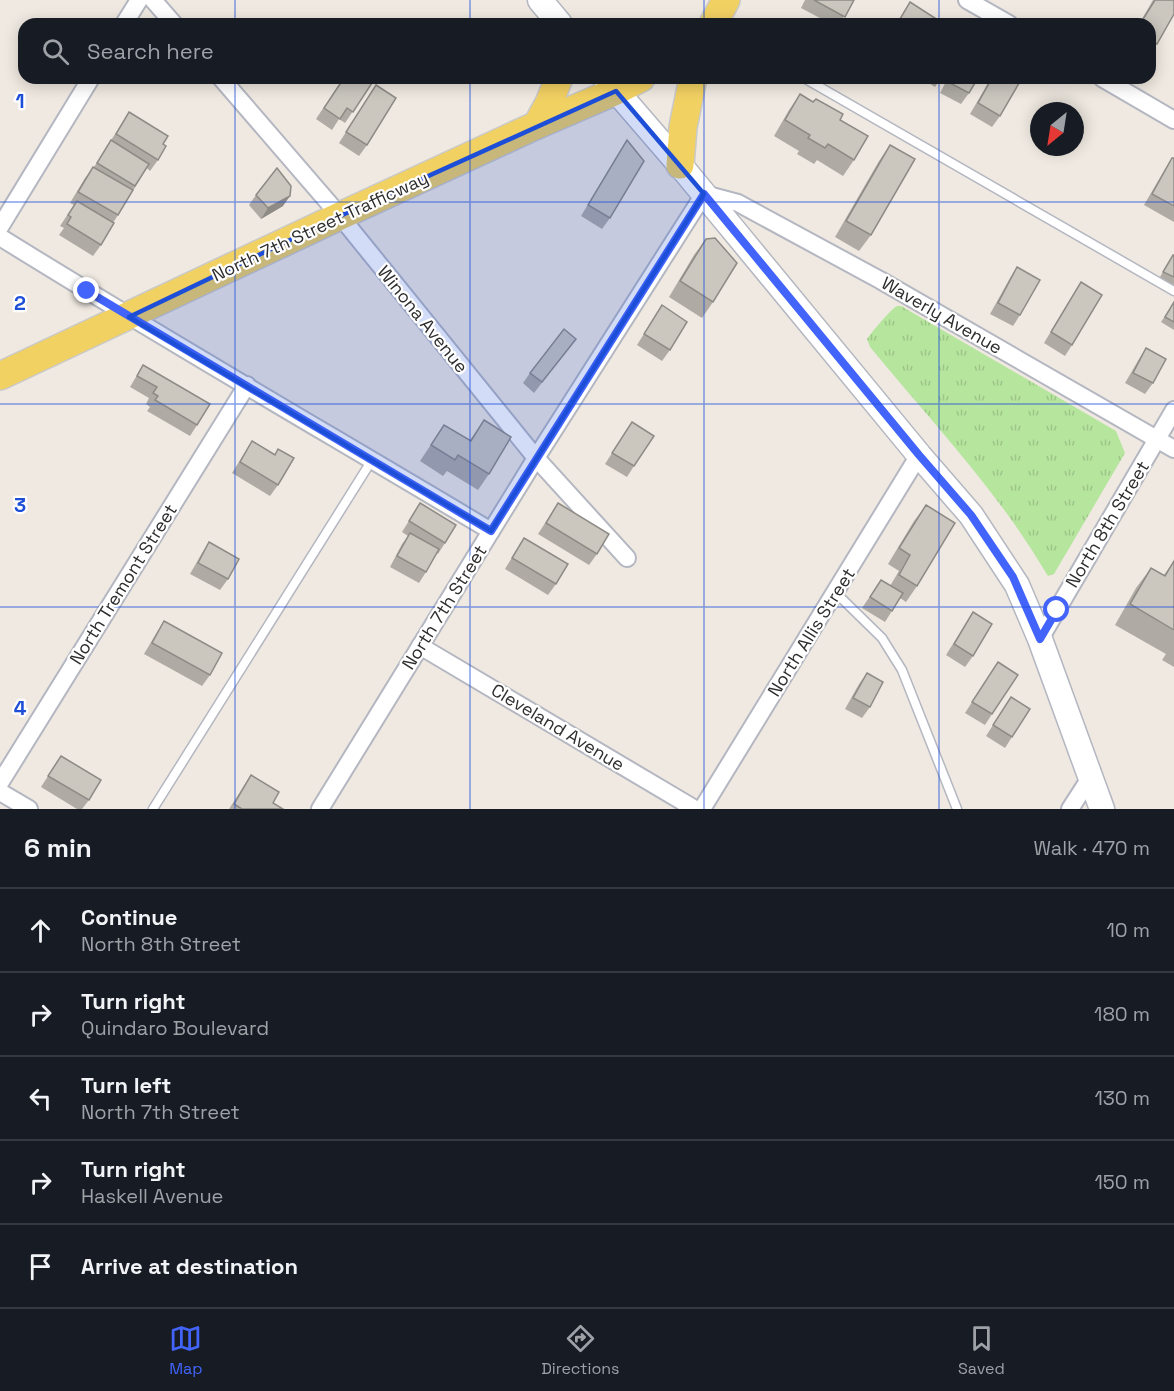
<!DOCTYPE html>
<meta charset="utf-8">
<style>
body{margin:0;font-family:"Space Grotesk",sans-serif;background:#20242c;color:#f1f3f6}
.compass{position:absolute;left:1030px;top:102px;width:54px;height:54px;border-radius:50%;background:#171b24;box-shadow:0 3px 15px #0003;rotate:210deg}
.stop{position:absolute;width:18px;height:18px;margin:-14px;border:4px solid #4264fb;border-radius:50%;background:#fff}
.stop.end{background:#4264fb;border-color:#fff;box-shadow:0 2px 6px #0008}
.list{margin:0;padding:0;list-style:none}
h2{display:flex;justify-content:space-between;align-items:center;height:78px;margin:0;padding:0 24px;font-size:26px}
h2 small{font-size:20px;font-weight:400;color:#9ea1a6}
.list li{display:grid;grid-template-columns:39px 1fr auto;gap:18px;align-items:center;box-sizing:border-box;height:84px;padding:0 24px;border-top:2px solid #363941}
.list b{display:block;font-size:22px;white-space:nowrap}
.list p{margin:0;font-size:20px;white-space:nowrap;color:#9ea1a6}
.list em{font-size:20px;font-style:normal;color:#9ea1a6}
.icon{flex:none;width:33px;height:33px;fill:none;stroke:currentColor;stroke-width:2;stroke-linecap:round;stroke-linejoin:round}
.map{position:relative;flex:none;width:1174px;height:809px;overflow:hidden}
.search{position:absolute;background:#171b24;box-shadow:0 3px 15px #0003;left:18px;right:18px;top:18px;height:66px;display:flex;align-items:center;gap:15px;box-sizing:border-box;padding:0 21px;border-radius:18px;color:#9ea1a6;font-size:22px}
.sheet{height:498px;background:#171b24}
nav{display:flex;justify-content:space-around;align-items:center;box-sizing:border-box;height:84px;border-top:2px solid #363941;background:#171b24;font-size:16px;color:#9ea1a6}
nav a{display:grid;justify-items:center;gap:3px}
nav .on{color:#4264fb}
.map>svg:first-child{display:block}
.park{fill:url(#park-tufts)}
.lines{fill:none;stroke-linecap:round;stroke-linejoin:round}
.lane-casing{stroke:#b4b7c1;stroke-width:11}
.street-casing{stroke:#b4b7c1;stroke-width:20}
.secondary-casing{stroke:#b4b7c1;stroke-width:27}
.primary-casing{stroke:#c9c9c9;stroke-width:30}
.lane{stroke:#fff;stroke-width:8}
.street{stroke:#fff;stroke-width:16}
.secondary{stroke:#fff;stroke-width:24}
.primary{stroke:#f2d163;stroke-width:27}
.wall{fill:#afaba4}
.shaded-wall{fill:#8e8b86}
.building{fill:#cbc7bf;stroke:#8e8b86;stroke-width:1.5}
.route{stroke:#4264fb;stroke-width:8}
.marked{fill:#1d4ed8;fill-opacity:0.2;stroke:#1d4ed8;stroke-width:4.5;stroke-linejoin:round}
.grid{fill:none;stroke:#1d4ed8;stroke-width:1.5;stroke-opacity:0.55}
.labels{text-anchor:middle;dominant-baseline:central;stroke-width:4.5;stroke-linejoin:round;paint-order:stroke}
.street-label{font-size:18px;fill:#2e2e2e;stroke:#fff}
.grid-label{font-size:20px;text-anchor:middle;font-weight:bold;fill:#1d4ed8;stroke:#fff;stroke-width:4.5;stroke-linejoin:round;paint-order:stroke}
</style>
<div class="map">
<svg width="1174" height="809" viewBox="0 0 1174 809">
<defs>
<pattern id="park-tufts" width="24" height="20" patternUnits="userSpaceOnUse" patternTransform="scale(1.5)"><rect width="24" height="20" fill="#b6e59e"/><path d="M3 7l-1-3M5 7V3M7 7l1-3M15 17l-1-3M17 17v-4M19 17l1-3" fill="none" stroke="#9dc588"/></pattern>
</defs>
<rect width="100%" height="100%" fill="#efe9e1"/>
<path class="park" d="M897,306h4l215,125 9,22 -71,121 -6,2 -2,-3c-48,-82 -116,-153 -176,-226l-3,-8c4,-6 25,-31 30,-33z"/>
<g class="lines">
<g class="lane-casing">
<g id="lane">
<polyline points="804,78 1174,291"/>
<polyline points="835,592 882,638 902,670 957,809"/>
<polyline points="153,809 372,460"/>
</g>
</g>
<g class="street-casing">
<g id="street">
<polyline points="153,0 174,24"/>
<polyline points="967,0 1009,24"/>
<polyline points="124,24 139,0"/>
<polyline points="221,78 340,216 536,458 627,558"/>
<polyline points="1102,78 1174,120"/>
<polyline points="0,227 91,78"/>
<path d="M0,237c162,101 327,196 491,294"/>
<polyline points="1040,639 1174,410"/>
<polyline points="420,646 695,809"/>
<polyline points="0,783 247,385"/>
<polyline points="0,792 29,809"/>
<polyline points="320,809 536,458 704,194 738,203 880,280 1174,449"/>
<polyline points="702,809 919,455"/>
<polyline points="1070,809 1090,778"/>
</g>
</g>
<g class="secondary-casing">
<g id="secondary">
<polyline points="540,0 560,24"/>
<polyline points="605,78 680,165 919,455 971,515 1017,585 1040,639 1102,809"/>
</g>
</g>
<g class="primary-casing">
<g id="primary">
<polyline points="713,24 726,0"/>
<polyline points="537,125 549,103 559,78"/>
<polyline points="680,165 683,127 693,78"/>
<polyline points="0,376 340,216 537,125 616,91 641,78"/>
</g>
</g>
<use href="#lane" class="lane"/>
<use href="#street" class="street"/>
<use href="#secondary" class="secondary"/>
<use href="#primary" class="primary"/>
</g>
<g class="wall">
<polygon points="805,0 854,0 839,24 831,24 801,8"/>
<polygon points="1153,0 1174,0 1157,44 1150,53 1150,24 1139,24"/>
<polygon points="343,78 372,83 345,123 339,119 332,130 316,119"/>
<polygon points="921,78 941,78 935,87"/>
<polygon points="948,78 978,78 969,93 961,104 940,93"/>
<polygon points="991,78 1022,78 1000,116 992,127 970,114"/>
<polygon points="376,85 367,145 359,156 339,143"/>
<polygon points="800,94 840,120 854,160 843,176 817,160 814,164 797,154 799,151 774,136 789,110"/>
<polygon points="129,112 163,144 158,160 150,171 147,168 113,223 101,245 93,256 59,235 64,228 60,226 74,205 70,203 85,178 94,167"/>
<polygon points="627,140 610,218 602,229 581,216 620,151"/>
<polygon points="890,145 871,235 859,251 835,237 879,161"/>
<polygon points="1172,158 1174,158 1174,222 1144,205 1165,169"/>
<polygon points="256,195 283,206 261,219 249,205"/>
<polygon points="706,239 713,302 702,318 669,297 694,255"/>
<polygon points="1173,255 1174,255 1174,285 1160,277"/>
<polygon points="1017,267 1020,315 1013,326 990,314 1010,278"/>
<polygon points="1081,282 1072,345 1065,356 1044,343 1074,293"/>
<polygon points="1174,302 1174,330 1161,322"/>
<polygon points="662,305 670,350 662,361 637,345"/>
<polygon points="576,339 534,393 523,383 530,373"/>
<polygon points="1146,348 1153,383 1145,394 1125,383 1139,359"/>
<polygon points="143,365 197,425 190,436 147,411 150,407 146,404 149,398 130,387"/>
<polygon points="484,420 489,474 478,490 447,471 443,476 420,461 444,425 470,440"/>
<polygon points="632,422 634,466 627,477 605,464"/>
<polygon points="252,441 275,454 278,449 278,485 270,496 232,473"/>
<polygon points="420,503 445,543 438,554 437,553 426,572 419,583 390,567 402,544 408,536 402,532"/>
<polygon points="558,503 597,554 589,565 538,534"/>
<polygon points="926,505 917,586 906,602 900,598 885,622 862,608 881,580 890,586 899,571 888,564 914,521"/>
<polygon points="524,538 556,584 548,595 505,569"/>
<polygon points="209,542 228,579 220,590 190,574 202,553"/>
<polygon points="1174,561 1174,667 1162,660 1166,654 1115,625 1136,588 1151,568 1164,575"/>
<polygon points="973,612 973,656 965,667 946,655"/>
<polygon points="164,621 210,675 202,686 144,654 157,632"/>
<polygon points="998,662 992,714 985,725 965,713"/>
<polygon points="867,673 870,707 862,718 845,709 859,684"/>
<polygon points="1011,697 1012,737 1005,748 986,736"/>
<polygon points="61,756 89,800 82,809 77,809 41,787"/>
<polygon points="251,775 273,803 283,809 229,809"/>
</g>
<polygon class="shaded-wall" points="290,196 283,206 261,219 268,208"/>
<g class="building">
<polygon points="814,0 854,0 845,17"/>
<polygon points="1155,0 1174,0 1174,14 1157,44 1150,40 1150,24 1140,24"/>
<polygon points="910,2 938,20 936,24 897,24"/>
<polygon points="344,78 364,78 372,83 353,112 347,108 340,119 324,108"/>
<polygon points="950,78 978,78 969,93 948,82"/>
<polygon points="992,78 1022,78 1000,116 978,103"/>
<polygon points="376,85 396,98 367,145 346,132"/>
<polygon points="800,94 813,102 816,99 843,114 840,120 868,136 854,160 828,144 825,148 808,138 810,135 785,120"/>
<polygon points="129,112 168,136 163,144 166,146 158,160 116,134"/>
<polygon points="111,140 149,164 135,186 97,163"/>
<polygon points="627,140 644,161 610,218 588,205"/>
<polygon points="890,145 915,159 871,235 846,221"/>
<polygon points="1172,158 1174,158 1174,206 1152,194"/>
<polygon points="93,167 133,190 118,215 78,192"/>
<polygon points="277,168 291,186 290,196 268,208 256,195"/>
<polygon points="77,201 114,223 101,245 67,224 71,217 68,215"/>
<polygon points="715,238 737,263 713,302 680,281 706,239"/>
<polygon points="1173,255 1174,255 1174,277 1163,272"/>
<polygon points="1017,267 1040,280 1020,315 998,303"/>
<polygon points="1081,282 1102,295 1072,345 1051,332"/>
<polygon points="1174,302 1174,322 1165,317"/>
<polygon points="662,305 687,322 670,350 644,334"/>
<polygon points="564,329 576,339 542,382 530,373"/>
<polygon points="1146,348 1166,359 1153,383 1133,373"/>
<polygon points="143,365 210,404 197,425 155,400 158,396 153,393 157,387 137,376"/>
<polygon points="484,420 511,437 489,474 458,455 455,460 431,445 444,425 471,441"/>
<polygon points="632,422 654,436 634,466 612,453"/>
<polygon points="252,441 275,455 278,449 294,458 278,485 240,462"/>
<polygon points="420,503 456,525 445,543 409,521"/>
<polygon points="558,503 609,534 597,554 546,523"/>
<polygon points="926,505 955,523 917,586 899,575 910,555 899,548"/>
<polygon points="410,533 439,549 426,572 397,556"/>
<polygon points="524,538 568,564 556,584 512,558"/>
<polygon points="209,542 239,559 228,579 198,563"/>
<polygon points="1174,561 1174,630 1130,604 1151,568 1165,576"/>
<polygon points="881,580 903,593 892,611 870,597"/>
<polygon points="973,612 992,624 973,656 954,644"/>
<polygon points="164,621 222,653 210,675 152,643"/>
<polygon points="998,662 1018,675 992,714 972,702"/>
<polygon points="867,673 883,682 870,707 853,698"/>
<polygon points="1011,697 1030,709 1012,737 993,725"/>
<polygon points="61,756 101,780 89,800 48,776"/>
<polygon points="251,775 279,792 273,803 283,809 242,809 234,804"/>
</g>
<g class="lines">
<polyline class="route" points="87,291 491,531 704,194 919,455 971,515 1013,577 1040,639 1057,610"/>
</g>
<path class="marked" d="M616,91l88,103 -213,337 -362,-214 211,-101z"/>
<path class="grid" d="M235,0v24M470,0v24M704,0v24M939,0v24M235,78v731M470,78v731M704,78v731M939,78v731M0,202h1174M0,404h1174M0,607h1174"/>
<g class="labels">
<g class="street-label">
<text transform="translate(320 226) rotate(-25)">North 7th Street Trafficway</text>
<text transform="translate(942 315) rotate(30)">Waverly Avenue</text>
<text transform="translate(423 319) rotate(51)">Winona Avenue</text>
<text transform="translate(1107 524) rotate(-59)">North 8th Street</text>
<text transform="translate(123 584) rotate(-58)">North Tremont Street</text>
<text transform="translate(444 607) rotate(-58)">North 7th Street</text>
<text transform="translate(811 632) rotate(-58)">North Allis Street</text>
<text transform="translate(558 727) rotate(31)">Cleveland Avenue</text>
</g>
</g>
<g class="grid-label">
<text x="20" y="108">1</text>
<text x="20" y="310">2</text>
<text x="20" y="512">3</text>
<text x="20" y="715">4</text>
</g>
</svg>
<svg class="compass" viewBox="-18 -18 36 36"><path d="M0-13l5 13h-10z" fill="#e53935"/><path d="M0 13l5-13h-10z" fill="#9ea1a6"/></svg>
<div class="stop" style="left:1057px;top:610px"></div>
<div class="stop end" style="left:87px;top:291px"></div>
<div class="search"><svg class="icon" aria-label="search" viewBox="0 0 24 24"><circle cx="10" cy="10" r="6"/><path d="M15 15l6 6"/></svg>Search here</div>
</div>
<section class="sheet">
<h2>6 min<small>Walk · 470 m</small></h2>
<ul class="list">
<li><svg class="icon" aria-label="ahead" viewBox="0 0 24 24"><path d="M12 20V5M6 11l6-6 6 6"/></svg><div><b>Continue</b><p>North 8th Street</p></div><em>10 m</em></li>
<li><svg class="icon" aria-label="right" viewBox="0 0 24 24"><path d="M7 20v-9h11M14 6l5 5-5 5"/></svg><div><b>Turn right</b><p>Quindaro Boulevard</p></div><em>180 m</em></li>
<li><svg class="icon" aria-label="left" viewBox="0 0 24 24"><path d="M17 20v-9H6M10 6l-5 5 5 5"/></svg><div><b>Turn left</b><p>North 7th Street</p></div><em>130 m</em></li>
<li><svg class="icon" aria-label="right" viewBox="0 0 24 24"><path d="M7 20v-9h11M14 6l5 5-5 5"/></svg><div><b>Turn right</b><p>Haskell Avenue</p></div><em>150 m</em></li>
<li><svg class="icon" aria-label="arrive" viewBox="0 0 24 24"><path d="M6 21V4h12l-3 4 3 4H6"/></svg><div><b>Arrive at destination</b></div></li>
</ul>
</section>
<nav>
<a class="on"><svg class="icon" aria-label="map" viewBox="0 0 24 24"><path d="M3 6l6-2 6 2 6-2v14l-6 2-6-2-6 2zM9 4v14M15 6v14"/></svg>Map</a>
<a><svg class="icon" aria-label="directions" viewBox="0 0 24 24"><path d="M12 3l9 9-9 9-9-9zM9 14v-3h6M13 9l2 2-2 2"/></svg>Directions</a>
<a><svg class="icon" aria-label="saved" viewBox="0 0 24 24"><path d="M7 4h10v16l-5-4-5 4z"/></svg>Saved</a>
</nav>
